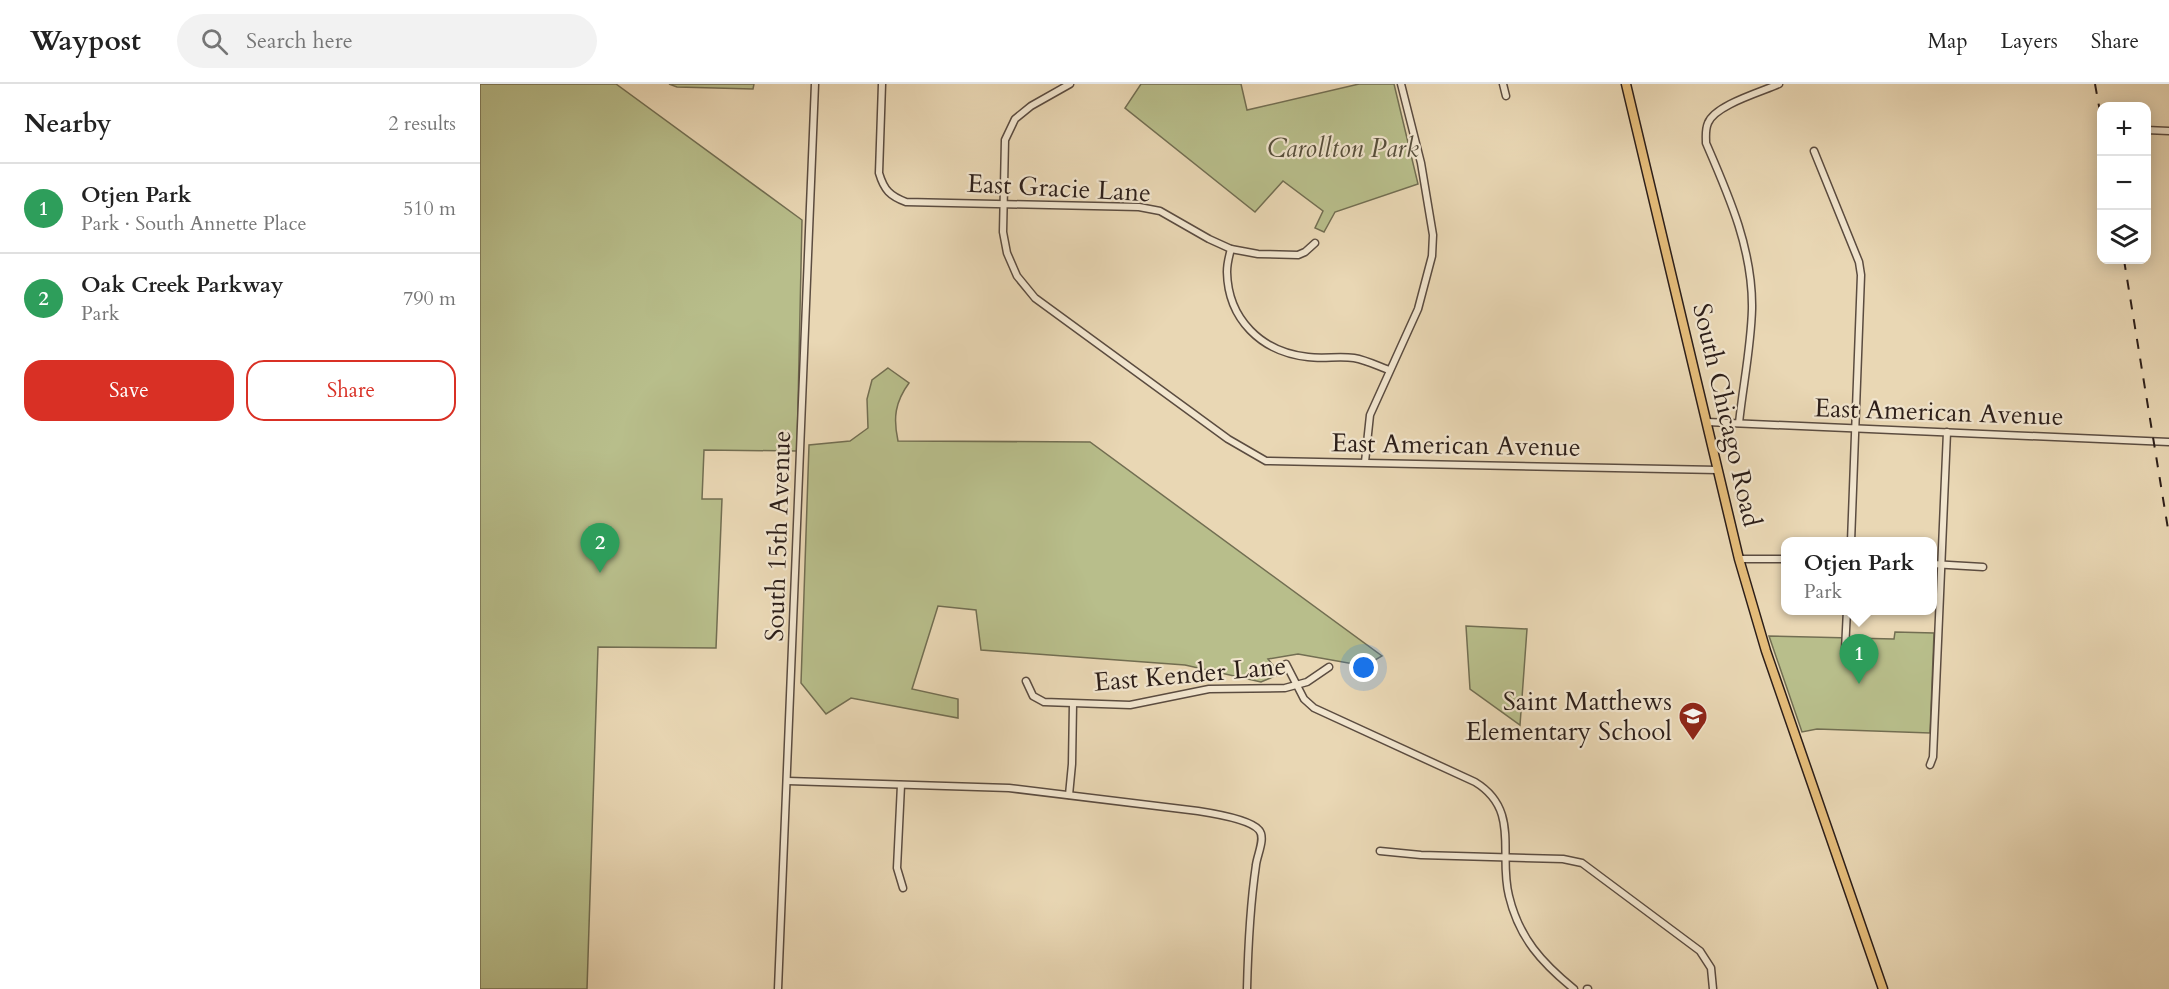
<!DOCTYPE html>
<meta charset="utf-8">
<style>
body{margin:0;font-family:Cardo,serif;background:#f2f2f2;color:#222}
.controls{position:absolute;right:18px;top:18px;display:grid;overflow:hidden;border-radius:12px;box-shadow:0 3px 15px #0003}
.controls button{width:54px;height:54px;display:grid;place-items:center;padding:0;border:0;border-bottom:2px solid #e0e0e0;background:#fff;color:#222;font:30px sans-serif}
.you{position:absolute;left:884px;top:584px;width:21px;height:21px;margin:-15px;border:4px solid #fff;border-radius:50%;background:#1a73e8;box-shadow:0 0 0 9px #1a73e833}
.badge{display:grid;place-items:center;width:39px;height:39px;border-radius:50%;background:#d93025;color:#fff;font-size:20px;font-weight:700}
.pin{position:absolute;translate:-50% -50px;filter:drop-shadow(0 2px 3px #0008)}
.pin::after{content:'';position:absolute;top:32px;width:21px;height:18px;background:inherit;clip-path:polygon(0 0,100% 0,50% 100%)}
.popup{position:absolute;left:1301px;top:453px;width:156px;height:78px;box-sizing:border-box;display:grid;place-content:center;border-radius:12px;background:#fff;filter:drop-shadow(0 2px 4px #0005);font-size:20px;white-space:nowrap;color:#767676}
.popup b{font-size:22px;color:#222}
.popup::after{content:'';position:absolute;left:50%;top:100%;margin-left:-12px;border:12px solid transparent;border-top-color:#fff}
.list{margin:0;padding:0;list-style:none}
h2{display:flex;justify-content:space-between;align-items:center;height:78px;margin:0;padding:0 24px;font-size:26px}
h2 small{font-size:20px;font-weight:400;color:#767676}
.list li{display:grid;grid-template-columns:39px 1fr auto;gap:18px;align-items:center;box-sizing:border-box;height:90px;padding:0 24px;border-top:2px solid #e0e0e0}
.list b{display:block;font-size:22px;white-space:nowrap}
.list p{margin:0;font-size:20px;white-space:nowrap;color:#767676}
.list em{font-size:20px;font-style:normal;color:#767676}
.actions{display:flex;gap:12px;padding:18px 24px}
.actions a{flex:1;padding:14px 0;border:2px solid #d93025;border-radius:18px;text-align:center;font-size:21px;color:#d93025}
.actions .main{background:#d93025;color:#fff}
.icon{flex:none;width:33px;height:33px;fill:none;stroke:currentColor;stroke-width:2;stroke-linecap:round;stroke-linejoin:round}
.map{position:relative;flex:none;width:1689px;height:905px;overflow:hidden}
header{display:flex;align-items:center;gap:36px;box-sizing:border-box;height:84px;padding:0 30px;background:#fff;border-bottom:2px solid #e0e0e0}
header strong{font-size:28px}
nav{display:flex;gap:33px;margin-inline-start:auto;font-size:21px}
.search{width:420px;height:54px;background:#f2f2f2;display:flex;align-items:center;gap:15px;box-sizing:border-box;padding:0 21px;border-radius:33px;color:#767676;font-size:22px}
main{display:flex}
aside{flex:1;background:#fff}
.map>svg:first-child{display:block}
.green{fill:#b8be8b;stroke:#726e52;stroke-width:1.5}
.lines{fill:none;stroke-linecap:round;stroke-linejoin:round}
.minor-casing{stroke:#5b4c40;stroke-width:9}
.major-casing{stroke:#2c1e19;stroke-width:11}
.minor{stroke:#f1e5ce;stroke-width:6}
.major{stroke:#e4bc7a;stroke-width:8}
.rail{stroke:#2c1e19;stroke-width:2;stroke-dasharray:10 10;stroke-linecap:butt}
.labels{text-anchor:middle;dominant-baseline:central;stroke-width:4.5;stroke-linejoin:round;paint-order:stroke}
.park-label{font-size:26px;font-style:italic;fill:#564e3b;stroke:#f1e5ce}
.street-label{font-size:26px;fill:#2c1e19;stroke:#f1e5ce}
.poi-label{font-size:26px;fill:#2c1e19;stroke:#f1e5ce;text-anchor:end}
</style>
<header>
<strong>Waypost</strong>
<div class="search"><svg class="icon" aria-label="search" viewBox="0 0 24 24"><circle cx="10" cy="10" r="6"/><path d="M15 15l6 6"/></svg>Search here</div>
<nav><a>Map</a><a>Layers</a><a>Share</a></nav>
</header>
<main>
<aside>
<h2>Nearby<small>2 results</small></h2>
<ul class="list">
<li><span class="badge" style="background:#2e9e5b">1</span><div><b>Otjen Park</b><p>Park · South Annette Place</p></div><em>510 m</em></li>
<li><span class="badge" style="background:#2e9e5b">2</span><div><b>Oak Creek Parkway</b><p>Park</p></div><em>790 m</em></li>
</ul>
<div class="actions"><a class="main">Save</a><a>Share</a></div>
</aside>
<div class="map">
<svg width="1689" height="905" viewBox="0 0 1689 905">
<rect width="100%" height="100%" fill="#e9d7b4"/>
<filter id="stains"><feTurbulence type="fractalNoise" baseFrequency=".00333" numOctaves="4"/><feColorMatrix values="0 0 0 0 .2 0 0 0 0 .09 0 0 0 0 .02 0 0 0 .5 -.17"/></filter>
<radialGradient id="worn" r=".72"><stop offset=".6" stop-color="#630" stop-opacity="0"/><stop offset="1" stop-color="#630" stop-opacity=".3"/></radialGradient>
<g class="green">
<polygon points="0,0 136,0 322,136 317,367 224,366 222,415 242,415 236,564 118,563 107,905 0,905"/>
<polygon points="189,0 274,0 273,5 197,3"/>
<polygon points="661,0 761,0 767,26 879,0 914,0 938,100 855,128 844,148 835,144 843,127 803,97 775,128 645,24"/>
<path d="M408,284l21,15c-14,19 -16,35 -11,58l192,1 292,214 -17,10 -67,-12 -30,5 12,15 -19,8 -76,-17 -204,-15 -5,-40 -38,-4 -26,83 46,10v19l-107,-20 -25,16 -25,-31 8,-238 41,-4 18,-13 -1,-29 5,-19z"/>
<polygon points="986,542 1047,545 1040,641 990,605"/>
<polygon points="1415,548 1454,549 1450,649 1337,645 1322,648 1289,552 1414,555"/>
</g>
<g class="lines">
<g class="minor-casing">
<g id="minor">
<path d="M402,0l-3,89c5,17 11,23 27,29l233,5 21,4 49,28 22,10 27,5 40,1 7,-3 10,-9"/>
<polyline points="590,0 551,22 535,35 525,56 523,148 527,169 537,192 555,214 748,355 786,377 1238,386"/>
<polyline points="1023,0 1026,12"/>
<polyline points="1666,46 1689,47"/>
<polyline points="1334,67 1379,178 1381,191 1371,458"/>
<path d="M751,165c-2,7 -4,15 -4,23 1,47 34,80 81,85 15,2 31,-1 46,1 12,2 24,8 35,12"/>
<polyline points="1227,338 1689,358"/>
<path d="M1259,339c4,-38 12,-76 13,-114 1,-59 -23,-113 -46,-166 0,-7 -1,-13 2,-20 7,-18 53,-31 71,-39"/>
<polyline points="885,378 890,331 938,225 952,172 953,151 941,79 921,0"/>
<polyline points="1259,475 1306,475"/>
<polyline points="1452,480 1503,483"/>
<polyline points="1365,566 1367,526"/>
<path d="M806,580l18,35 10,9 161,74c46,28 23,72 34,114 10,42 33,67 65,93"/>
<polyline points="546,597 553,612 564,618 650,621 729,605 805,604 827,598 849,583"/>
<polyline points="1450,681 1453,673 1467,348"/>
<path d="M308,697l221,7 189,23c13,2 52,8 61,19 7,8 -2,25 -3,35 -6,41 -8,83 -9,124"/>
<polyline points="421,701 417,784 423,804"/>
<polyline points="589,711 592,680 593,620"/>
<polyline points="900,767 941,771 1083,775 1102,779 1220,867 1231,884 1233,905"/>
<polyline points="298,905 335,0"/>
<polyline points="1107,905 1108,905"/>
</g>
</g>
<g class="major-casing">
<polyline id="major" points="1146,0 1259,475 1286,567 1403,905"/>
</g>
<use href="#minor" class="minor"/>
<use href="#major" class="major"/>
<g class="rail">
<polyline points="1615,0 1622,39"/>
<polyline points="1644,176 1689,451"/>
</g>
</g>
<defs>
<g id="school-pin" transform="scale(1.5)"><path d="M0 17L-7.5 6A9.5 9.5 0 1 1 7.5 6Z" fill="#8f2418" stroke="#f1e5ce"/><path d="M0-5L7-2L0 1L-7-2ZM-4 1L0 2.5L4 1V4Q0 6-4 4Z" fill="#fff"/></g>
</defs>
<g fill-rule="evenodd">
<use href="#school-pin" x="1213" y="632"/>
</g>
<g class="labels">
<g class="park-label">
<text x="863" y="64">Carollton Park</text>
</g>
<g class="street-label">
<text transform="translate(579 104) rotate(3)">East Gracie Lane</text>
<text transform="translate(1459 328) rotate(2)">East American Avenue</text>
<text transform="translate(1247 331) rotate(77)">South Chicago Road</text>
<text transform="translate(976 361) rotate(1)">East American Avenue</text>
<text transform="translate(298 452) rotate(-88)">South 15th Avenue</text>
<text transform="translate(710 590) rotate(-5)">East Kender Lane</text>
</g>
<g class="poi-label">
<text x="1192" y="617">Saint Matthews<tspan x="1192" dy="30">Elementary School</tspan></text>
</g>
</g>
<rect width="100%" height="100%" filter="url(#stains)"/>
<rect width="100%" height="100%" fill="url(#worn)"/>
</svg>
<div class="controls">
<button>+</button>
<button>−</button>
<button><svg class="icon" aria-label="layers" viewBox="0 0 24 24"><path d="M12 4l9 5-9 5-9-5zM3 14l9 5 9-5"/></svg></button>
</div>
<div class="you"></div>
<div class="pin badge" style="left:1379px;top:600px;background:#2e9e5b">1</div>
<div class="popup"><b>Otjen Park</b>Park</div>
<div class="pin badge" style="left:120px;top:489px;background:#2e9e5b">2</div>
</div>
</main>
